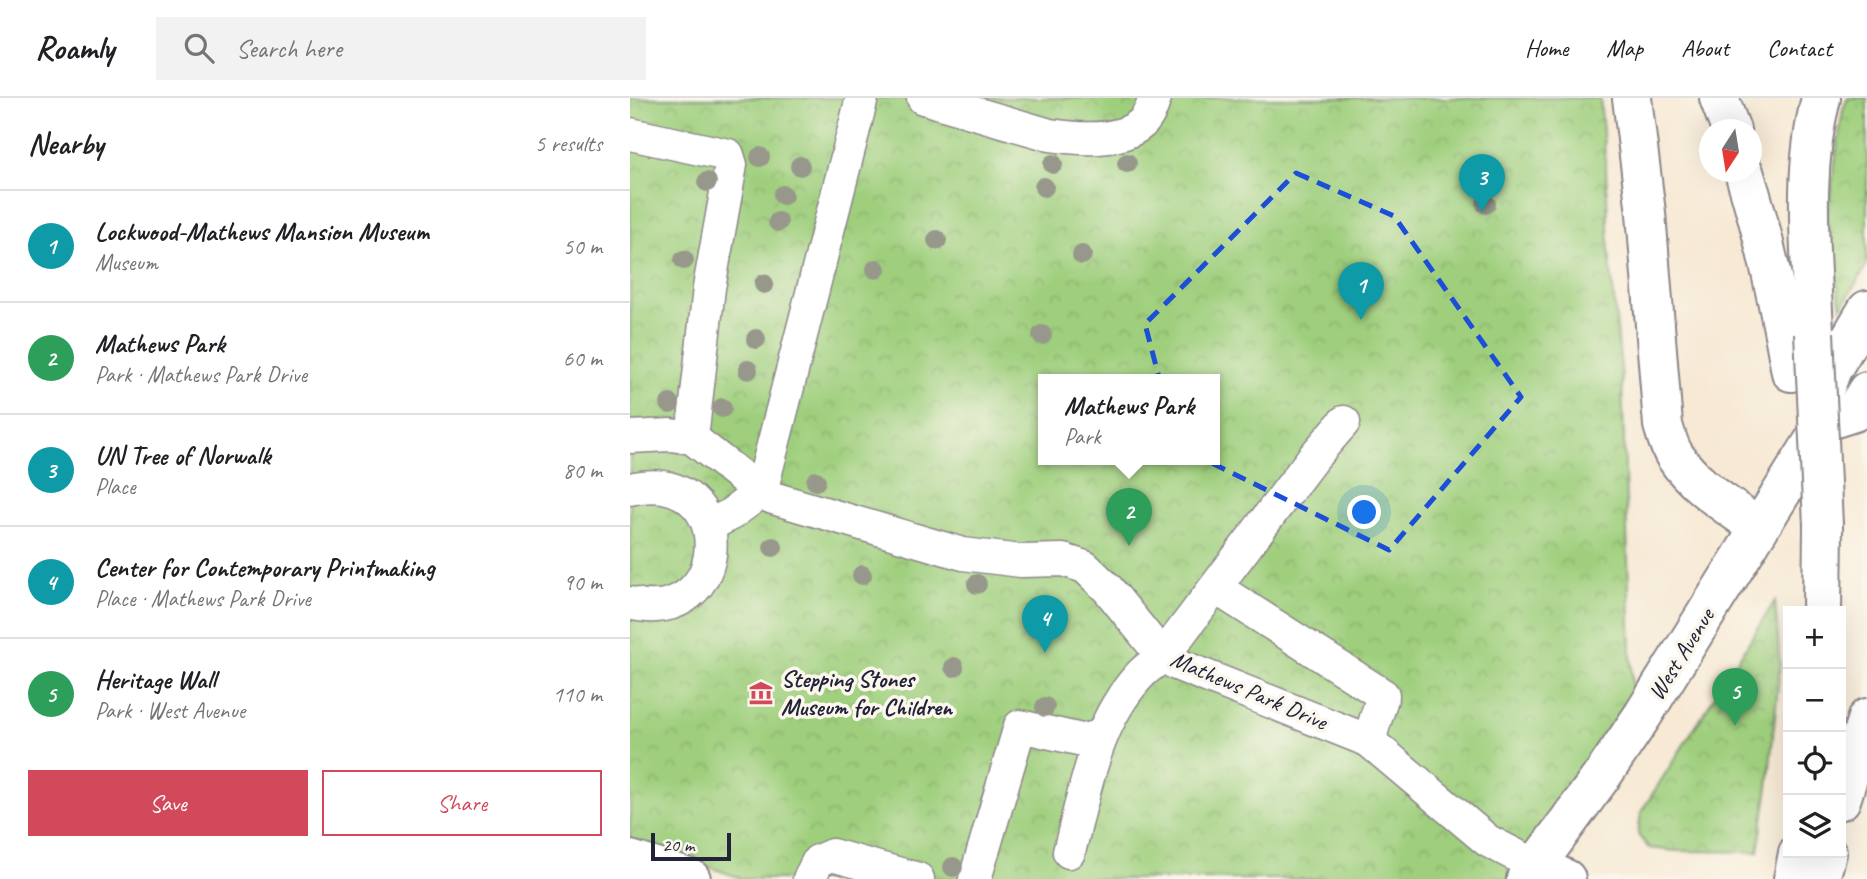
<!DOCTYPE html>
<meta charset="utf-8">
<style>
body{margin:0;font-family:Caveat,sans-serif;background:#f2f2f2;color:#202124}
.controls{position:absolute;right:21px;bottom:21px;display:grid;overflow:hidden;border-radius:0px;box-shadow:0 7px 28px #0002}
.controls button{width:63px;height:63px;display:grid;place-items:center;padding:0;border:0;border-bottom:2px solid #e0e0e0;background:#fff;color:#202124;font:35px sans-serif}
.compass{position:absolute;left:1069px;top:21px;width:63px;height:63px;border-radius:50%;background:#fff;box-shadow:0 7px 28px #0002;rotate:192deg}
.scale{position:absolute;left:21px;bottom:18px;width:80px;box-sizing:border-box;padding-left:7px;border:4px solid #22223b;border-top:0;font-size:19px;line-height:24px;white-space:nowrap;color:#22223b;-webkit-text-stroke:5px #fbf7ec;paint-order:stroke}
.you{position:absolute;left:735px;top:415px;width:24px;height:24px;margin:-18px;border:5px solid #fff;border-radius:50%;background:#1a73e8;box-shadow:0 0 0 10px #1a73e833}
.badge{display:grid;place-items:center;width:46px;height:46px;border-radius:50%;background:#d1495b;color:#fff;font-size:23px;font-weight:700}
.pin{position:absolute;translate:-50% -58px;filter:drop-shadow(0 2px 4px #0008)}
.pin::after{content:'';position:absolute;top:37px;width:24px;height:21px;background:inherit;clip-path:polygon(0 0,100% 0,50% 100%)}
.popup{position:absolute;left:408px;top:276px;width:182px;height:91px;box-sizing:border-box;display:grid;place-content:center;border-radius:0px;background:#fff;filter:drop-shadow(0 2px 5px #0005);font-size:23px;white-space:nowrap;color:#757577}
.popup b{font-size:26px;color:#202124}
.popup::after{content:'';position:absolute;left:50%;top:100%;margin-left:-14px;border:14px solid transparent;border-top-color:#fff}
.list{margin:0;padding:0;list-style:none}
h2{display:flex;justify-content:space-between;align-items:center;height:91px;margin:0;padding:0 28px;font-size:30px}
h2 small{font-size:23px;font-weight:400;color:#757577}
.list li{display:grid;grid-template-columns:46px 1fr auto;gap:21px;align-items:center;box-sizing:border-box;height:112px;padding:0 28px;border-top:2px solid #e0e0e0}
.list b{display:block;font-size:26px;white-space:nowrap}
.list p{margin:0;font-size:23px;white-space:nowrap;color:#757577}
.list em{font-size:23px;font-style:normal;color:#757577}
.actions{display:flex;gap:14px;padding:21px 28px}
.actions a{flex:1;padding:16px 0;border:2px solid #d1495b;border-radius:0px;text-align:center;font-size:24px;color:#d1495b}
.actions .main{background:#d1495b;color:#fff}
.icon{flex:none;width:38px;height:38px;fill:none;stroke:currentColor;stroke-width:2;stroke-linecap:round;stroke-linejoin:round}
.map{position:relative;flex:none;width:1237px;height:781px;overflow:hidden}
header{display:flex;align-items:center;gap:42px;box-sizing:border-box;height:98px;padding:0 35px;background:#fff;border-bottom:2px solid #e0e0e0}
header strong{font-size:33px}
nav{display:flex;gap:38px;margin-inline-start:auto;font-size:24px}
.search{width:490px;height:63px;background:#f2f2f2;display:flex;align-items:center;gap:18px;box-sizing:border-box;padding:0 24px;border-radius:0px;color:#757577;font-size:26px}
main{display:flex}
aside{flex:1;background:#fff}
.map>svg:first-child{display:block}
.park{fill:url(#park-crowns);stroke:#60785c;stroke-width:2;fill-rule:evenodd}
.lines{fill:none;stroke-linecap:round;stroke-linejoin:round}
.minor-casing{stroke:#8c8688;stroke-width:35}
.major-casing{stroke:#8c8688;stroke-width:42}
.highway-casing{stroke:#8c8688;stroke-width:42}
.minor{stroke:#fff;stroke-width:32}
.major{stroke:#fff;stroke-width:38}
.highway{stroke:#fff;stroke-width:38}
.highway-bridge-casing{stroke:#8c8688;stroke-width:42;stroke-linecap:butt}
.highway-bridge{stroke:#fff;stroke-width:38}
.tree{fill:#97988b}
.marked{fill:none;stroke:#1d4ed8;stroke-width:5;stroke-dasharray:14 9;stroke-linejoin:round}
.labels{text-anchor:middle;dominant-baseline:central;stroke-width:7;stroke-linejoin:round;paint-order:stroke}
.street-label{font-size:24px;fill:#22223b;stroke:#fbf7ec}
.poi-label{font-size:24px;font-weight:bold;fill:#22223b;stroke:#fbf7ec;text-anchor:start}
</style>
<header>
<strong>Roamly</strong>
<div class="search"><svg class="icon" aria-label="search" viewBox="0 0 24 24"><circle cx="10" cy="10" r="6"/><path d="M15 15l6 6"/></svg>Search here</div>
<nav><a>Home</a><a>Map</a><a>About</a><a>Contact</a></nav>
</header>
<main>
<aside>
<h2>Nearby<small>5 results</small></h2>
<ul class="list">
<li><span class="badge" style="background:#0f9aa8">1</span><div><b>Lockwood-Mathews Mansion Museum</b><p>Museum</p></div><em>50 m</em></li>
<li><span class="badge" style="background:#2e9e5b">2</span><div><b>Mathews Park</b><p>Park · Mathews Park Drive</p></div><em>60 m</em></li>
<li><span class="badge" style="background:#0f9aa8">3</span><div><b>UN Tree of Norwalk</b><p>Place</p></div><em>80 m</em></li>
<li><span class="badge" style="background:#0f9aa8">4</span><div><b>Center for Contemporary Printmaking</b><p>Place · Mathews Park Drive</p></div><em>90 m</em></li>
<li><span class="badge" style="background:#2e9e5b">5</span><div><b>Heritage Wall</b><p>Park · West Avenue</p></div><em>110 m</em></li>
</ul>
<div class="actions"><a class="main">Save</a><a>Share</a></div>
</aside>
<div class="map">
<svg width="1237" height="781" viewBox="0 0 1237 781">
<defs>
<pattern id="park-crowns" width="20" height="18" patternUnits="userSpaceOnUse" patternTransform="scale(1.75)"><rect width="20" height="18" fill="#9fcf7d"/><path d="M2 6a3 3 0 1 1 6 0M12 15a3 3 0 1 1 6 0" fill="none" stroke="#89b16d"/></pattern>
</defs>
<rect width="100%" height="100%" fill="#fbf7ec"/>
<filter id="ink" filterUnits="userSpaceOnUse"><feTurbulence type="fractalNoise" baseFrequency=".0143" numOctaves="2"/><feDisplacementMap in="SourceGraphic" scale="14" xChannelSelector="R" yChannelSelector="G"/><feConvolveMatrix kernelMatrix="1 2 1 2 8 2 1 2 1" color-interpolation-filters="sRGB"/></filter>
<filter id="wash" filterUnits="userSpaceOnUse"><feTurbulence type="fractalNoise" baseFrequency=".00686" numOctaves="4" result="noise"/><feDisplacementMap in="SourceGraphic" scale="28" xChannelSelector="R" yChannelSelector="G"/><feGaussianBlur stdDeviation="1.57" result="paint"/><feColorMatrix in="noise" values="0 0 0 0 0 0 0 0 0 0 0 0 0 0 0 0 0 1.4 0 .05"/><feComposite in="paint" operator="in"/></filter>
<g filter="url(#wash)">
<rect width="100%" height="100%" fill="#f7e9d4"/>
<g class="park">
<path d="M0,0h970l6,70 3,82 13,129 11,333 -123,167h-767l-113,-40zM413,282h172v80h-172z"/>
<polygon points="1218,0 1237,0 1237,167 1211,210 1197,118 1213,11"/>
<polygon points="1145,503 1150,567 1138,689 1128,754 1046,753 1019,750 1008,737 1011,714"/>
</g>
</g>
<g filter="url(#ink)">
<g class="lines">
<g class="minor-casing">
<g id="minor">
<path d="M293,0l127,37c27,4 70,8 92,-12 7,-7 10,-16 13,-25"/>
<polyline points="0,36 98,57 101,67 79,190 62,340"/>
<polyline points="0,339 41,337 62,340 131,394 143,400 333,456 391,463 433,462 455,469 478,491 520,543 546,566 739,643 858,743 907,768"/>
<path d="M0,391c112,-25 103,142 0,114"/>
<polyline points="79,428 101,416 131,394 232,0"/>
<polyline points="586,490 753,597 739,643"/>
<path d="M439,754c16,-61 26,-128 70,-176 7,-8 17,-14 25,-21l148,-196 32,-37"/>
<polyline points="179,781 188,763 202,757 288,781"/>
<polyline points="345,781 390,628 452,642 470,638"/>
</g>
</g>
<g class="major-casing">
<g id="major">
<polyline points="1194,314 1192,298 1202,271 1237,212"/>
<polyline points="0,762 61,781"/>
<polyline points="907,768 936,781"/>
<polyline points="896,781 974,675 1013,617 1196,323 1224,314 1237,293"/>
</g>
</g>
<g class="highway-casing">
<g id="highway">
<path d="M1002,0l14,115 17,212c3,10 6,22 12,31 20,31 54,50 84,72"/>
<polyline points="1089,0 1101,32"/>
<path d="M1114,74c21,66 35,132 47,200"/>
<path d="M1184,235c-3,-79 -13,-158 7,-235"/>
<polyline points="1192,513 1193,427"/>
<polyline points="1211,702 1237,620"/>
<polyline points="1163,781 1168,755"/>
<polyline points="1190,781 1197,755"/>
</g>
</g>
<use href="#minor" class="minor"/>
<use href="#major" class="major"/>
<use href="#highway" class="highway"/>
<g class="highway-bridge-casing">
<polyline id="highway-bridge" points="1184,235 1193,427"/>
</g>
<use href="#highway-bridge" class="highway-bridge"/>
</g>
<g class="tree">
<circle cx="130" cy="59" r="10"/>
<circle cx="497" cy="65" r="10"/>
<circle cx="423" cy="66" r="10"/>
<circle cx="170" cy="68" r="10"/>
<circle cx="77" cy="84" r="10"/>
<circle cx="414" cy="89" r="10"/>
<circle cx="153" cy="97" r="10"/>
<circle cx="856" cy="106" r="10"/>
<circle cx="148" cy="124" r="10"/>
<circle cx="307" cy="142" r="10"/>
<circle cx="452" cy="157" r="10"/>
<circle cx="54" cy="162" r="10"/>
<circle cx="246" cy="171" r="10"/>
<circle cx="134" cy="186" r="10"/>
<circle cx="412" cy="237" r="10"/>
<circle cx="126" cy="241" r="10"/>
<circle cx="118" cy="272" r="10"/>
<circle cx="40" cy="306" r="10"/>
<circle cx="92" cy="310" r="10"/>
<circle cx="186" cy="383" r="10"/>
<circle cx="143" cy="449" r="10"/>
<circle cx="232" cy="477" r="10"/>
<circle cx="347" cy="486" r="10"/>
<circle cx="324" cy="569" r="10"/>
<circle cx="415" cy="609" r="10"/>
<circle cx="323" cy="769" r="10"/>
</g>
</g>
<path class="marked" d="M666,75l98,43 127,181 -132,153 -212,-104 -32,-122z"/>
<defs>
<g id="museum-bare" transform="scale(1.89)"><path d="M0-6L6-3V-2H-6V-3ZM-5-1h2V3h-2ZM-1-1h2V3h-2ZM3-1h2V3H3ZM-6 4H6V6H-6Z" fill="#d1495b" stroke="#fbf7ec" stroke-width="2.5" paint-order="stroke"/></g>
</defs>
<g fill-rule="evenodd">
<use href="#museum-bare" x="131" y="595"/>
</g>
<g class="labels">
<g class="street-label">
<text transform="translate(1051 556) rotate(-58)">West Avenue</text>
<text transform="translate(619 592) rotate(23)">Mathews Park Drive</text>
</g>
<g class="poi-label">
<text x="151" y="581">Stepping Stones<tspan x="151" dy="28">Museum for Children</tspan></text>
</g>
</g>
</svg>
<div class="controls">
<button>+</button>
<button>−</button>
<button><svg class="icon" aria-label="locate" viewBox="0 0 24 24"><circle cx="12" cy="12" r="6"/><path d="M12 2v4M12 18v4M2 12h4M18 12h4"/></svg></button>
<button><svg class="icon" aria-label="layers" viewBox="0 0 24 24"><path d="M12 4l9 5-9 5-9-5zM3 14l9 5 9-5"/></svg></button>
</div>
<svg class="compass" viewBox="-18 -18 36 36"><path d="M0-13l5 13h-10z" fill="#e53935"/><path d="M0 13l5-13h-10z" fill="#757577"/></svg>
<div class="scale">20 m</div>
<div class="you"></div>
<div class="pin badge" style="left:731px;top:222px;background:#0f9aa8">1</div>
<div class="pin badge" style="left:499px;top:448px;background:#2e9e5b">2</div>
<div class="popup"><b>Mathews Park</b>Park</div>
<div class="pin badge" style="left:852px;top:114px;background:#0f9aa8">3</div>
<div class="pin badge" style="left:415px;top:555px;background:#0f9aa8">4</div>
<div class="pin badge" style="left:1105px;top:628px;background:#2e9e5b">5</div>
</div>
</main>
